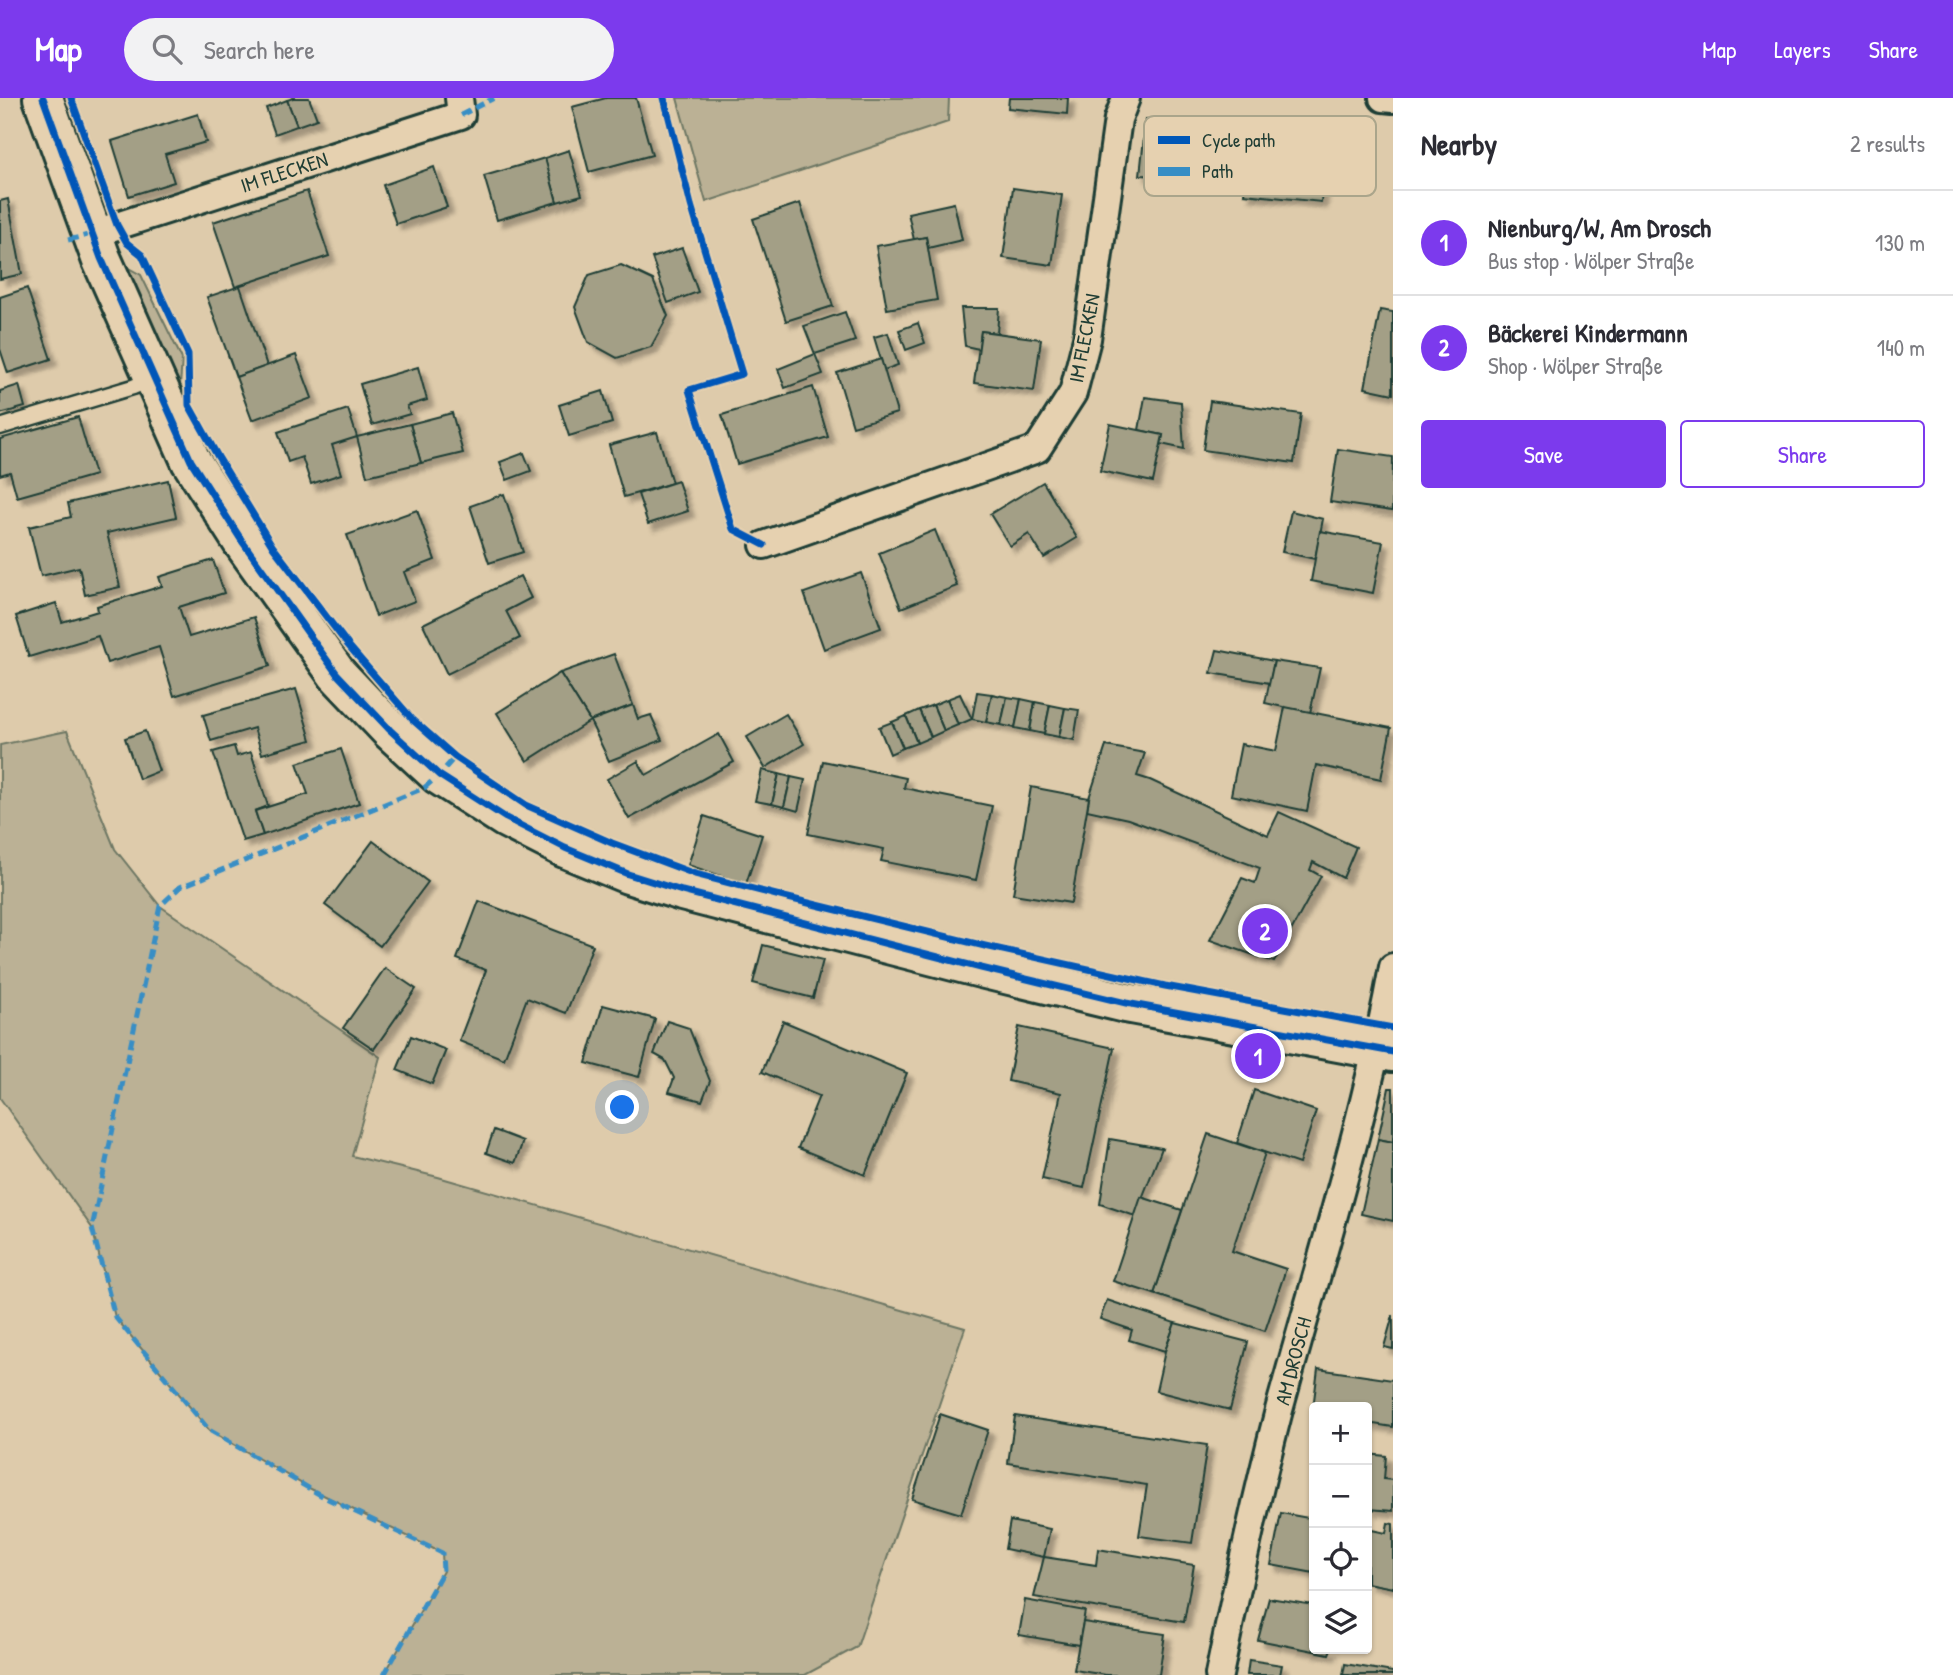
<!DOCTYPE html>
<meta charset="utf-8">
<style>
body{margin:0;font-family:"Patrick Hand",sans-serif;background:#f2f2f3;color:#2b2b33}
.controls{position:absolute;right:21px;bottom:21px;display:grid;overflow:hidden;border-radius:7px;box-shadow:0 2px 5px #0004}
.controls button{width:63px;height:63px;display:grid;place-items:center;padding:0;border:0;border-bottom:2px solid #e1e1e2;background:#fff;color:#2b2b33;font:35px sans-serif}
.you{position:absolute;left:623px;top:1010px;width:24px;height:24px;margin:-18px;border:5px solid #fff;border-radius:50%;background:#1a73e8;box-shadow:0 0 0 10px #1a73e833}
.badge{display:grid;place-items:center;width:46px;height:46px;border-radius:50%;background:#7c3aed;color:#fff;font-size:23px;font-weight:700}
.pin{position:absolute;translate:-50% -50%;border:4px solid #fff;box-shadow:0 2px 7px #0006}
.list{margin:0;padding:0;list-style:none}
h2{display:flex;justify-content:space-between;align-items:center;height:91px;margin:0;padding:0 28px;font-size:30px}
h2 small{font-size:23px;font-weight:400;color:#7c7c81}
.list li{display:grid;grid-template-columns:46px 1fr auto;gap:21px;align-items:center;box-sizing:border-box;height:105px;padding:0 28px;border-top:2px solid #e1e1e2}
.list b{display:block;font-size:26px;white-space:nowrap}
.list p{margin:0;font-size:23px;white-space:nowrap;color:#7c7c81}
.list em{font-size:23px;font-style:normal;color:#7c7c81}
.actions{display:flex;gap:14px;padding:21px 28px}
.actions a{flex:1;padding:16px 0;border:2px solid #7c3aed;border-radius:7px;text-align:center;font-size:24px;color:#7c3aed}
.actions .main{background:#7c3aed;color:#fff}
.icon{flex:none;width:38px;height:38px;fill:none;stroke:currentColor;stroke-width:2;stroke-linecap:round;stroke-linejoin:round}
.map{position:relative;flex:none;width:1393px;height:1577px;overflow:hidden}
header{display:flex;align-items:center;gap:42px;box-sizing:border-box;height:98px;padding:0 35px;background:#7c3aed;color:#fff}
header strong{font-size:33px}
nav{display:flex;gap:38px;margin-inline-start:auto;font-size:24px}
.search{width:490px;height:63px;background:#f2f2f3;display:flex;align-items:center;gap:18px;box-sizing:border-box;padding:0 24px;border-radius:38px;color:#7c7c81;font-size:26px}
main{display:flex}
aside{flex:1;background:#fff}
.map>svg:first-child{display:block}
.green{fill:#bbb195;stroke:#6d7764;stroke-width:2}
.building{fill:#a39f86;stroke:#1f3d34;stroke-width:2;filter:url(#shadow)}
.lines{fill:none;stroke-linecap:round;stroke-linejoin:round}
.lane-casing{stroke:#1f3d34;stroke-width:19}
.street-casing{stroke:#1f3d34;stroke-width:32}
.secondary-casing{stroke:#1f3d34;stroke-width:44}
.lane{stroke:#e6d1b0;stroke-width:14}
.street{stroke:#e6d1b0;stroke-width:26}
.secondary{stroke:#e6d1b0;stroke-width:38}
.quiet{stroke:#378ec5;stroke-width:5;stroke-dasharray:10 5;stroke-linecap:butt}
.cycleway-casing{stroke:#e6d1b0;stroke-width:11}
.cycleway{stroke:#0057b8;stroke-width:7}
.labels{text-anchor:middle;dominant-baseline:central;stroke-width:5;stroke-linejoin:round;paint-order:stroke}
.street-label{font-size:21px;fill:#1f3d34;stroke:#e6d1b0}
.key{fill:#e6d1b0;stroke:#aaa58b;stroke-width:2}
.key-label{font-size:19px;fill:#1f3d34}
</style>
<header>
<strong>Map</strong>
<div class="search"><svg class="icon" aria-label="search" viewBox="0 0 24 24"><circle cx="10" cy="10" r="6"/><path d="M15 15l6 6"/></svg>Search here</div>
<nav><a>Map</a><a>Layers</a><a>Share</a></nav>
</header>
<main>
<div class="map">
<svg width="1393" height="1577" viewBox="0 0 1393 1577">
<defs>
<filter id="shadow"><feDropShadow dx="6" dy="6" stdDeviation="2" flood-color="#0004"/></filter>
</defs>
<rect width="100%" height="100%" fill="#decbab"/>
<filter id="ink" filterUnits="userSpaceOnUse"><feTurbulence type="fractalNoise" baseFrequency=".0143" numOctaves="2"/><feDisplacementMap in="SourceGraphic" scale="14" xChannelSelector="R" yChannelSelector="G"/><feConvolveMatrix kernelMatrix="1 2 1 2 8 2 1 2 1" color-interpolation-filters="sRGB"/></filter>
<g filter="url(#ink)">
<g class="green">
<polygon points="677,0 949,0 948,24 706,104"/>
<polygon points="116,163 141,177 182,261 179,301"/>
<polygon points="67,633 115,751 160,808 380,959 352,1058 438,1079 965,1230 857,1549 805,1577 384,1577 443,1473 442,1455 311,1391 209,1332 115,1219 92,1130 0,1000 0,647"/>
</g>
<g class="building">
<polygon points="293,0 309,0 317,21 297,28 287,2"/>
<polygon points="606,0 636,0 652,57 589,74 572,9"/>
<polygon points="1009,0 1068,0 1067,16 1008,10"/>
<polygon points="287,2 297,28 275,36 266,10"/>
<polygon points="198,16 206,44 165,56 174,84 129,98 112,43"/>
<polygon points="1146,21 1204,25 1202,80 1140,77"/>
<polygon points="1252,26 1329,35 1321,104 1244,96"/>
<polygon points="569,52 582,97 557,104 545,60"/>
<polygon points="545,60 557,104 497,122 484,78"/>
<polygon points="434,69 447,109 396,126 383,87"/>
<polygon points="1013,90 1062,97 1052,167 1003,160"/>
<polygon points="307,93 329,158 235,189 213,124"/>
<polygon points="8,101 22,176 0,181 0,103"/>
<polygon points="800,105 833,208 786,223 753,121"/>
<polygon points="954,105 962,142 928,150 926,139 914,142 908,115"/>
<polygon points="926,139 937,202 887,211 876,148"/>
<polygon points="682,150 698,194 668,205 652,160"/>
<polygon points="621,167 653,182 668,218 651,249 617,260 588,244 575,209 589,177"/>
<polygon points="240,188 267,268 236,279 207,199"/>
<polygon points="27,190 51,261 8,275 0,251 0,199"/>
<polygon points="961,210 999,210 997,235 981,233 979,251 965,248"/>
<polygon points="1380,212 1393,214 1393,296 1365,290"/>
<polygon points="845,214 855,243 815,256 804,228"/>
<polygon points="918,225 925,245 906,252 899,232"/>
<polygon points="981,233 1041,241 1034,293 974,285"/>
<polygon points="888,235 898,267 884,272 874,239"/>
<polygon points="815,256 823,276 785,290 778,271"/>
<polygon points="296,257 312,300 252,322 236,279"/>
<polygon points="881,261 897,315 853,328 837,275"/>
<polygon points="418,269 427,302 407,308 410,316 372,327 360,286"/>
<polygon points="19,287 25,309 0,316 0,293"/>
<polygon points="813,289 828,339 737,366 722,317"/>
<polygon points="603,293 612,325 569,338 559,307"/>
<polygon points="1145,299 1181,304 1184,351 1161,346 1163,337 1139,332"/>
<polygon points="1210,303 1301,316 1294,365 1203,352"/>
<polygon points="348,311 357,339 332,347 341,376 311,386 302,359 288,364 278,334"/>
<polygon points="452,315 463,355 421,365 410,326"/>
<polygon points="78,319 95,377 17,399 10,374 0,377 0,341"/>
<polygon points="410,326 421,365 367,378 357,339"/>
<polygon points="1110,326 1163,337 1153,384 1100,373"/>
<polygon points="657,334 672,385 624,399 609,347"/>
<polygon points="1338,351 1393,359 1392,413 1330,404"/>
<polygon points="524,355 531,373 507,382 500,364"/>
<polygon points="168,382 176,419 107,435 120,489 85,497 79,469 41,478 29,429 71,419 68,405"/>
<polygon points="678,383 688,413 648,426 638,396"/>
<polygon points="1043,384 1077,440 1044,460 1029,436 1010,448 990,416"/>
<polygon points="504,396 523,454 489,465 470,408"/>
<polygon points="417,412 435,462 404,474 415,503 376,518 347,437"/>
<polygon points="1291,413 1323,421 1315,461 1282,454"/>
<polygon points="935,432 957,488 901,510 879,455"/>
<polygon points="1320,433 1383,444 1373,495 1311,483"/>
<polygon points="213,462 224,495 179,509 189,539 254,519 270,568 174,598 159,549 107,565 98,538 29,559 16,518 56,505 62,524 98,513 97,508 162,488 159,479"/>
<polygon points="861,475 881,530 824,551 804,495"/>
<polygon points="520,478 531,500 506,513 520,540 447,576 423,526"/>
<polygon points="1217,552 1274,563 1270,585 1211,575"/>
<polygon points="614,556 633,607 590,623 560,575"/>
<polygon points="1274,563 1320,570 1310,615 1265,605"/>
<polygon points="560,575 590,623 527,663 497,615"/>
<polygon points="296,591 311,642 262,656 254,630 211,643 203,617"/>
<polygon points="977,594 992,596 986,624 972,621"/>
<polygon points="960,596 972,621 958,627 947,601"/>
<polygon points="992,596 1007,599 1001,627 986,624"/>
<polygon points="1007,599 1021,601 1015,630 1001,627"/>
<polygon points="947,601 958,627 944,633 933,607"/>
<polygon points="1021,601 1035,604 1030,633 1015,630"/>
<polygon points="1035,604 1050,607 1044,636 1030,633"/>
<polygon points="633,607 638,621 651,617 662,642 609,663 590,623"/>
<polygon points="933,607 944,633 931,639 919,612"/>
<polygon points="1050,607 1065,610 1059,639 1044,636"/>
<polygon points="1285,609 1391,630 1381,681 1316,667 1307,713 1231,697 1241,646 1276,653"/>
<polygon points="1065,610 1079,612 1074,642 1059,639"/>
<polygon points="919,612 931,639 917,645 906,618"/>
<polygon points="786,616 804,646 765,670 747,639"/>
<polygon points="906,618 917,645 903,650 892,624"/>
<polygon points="892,624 903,650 890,656 879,629"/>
<polygon points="145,633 159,673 139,681 125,640"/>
<polygon points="719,636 734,664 629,721 607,681 638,663 646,677"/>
<polygon points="234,648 237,658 251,654 268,708 255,713 263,737 243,743 213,654"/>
<polygon points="1106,648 1145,655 1137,678 1150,682 1268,737 1279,714 1356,749 1343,780 1313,764 1310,772 1321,778 1274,864 1210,842 1242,780 1255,785 1260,770 1128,721 1087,712 1089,700"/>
<polygon points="341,651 359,705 263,737 255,713 308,696 297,665"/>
<polygon points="823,663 906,680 904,690 992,708 976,782 881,763 884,751 808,736"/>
<polygon points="762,672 779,676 772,706 755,703"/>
<polygon points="779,676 791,679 784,709 772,706"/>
<polygon points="791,679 805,682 798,713 784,709"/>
<polygon points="1031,689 1089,700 1071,805 1013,796"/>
<polygon points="704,718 762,737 746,786 688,767"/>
<polygon points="373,743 428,784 380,848 325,807"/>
<polygon points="479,803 593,847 566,915 527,900 504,961 459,943 486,872 457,861"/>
<polygon points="763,847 823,862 813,900 753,885"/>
<polygon points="385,870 416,891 374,951 343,930"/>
<polygon points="603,907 655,921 639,979 586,965"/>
<polygon points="667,923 689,930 710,983 702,1003 669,994 674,980 665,962 654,956"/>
<polygon points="783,923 907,975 865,1077 798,1050 819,998 762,974"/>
<polygon points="1019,929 1114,950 1084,1090 1042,1081 1061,995 1008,983"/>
<polygon points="411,938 446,952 432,986 397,972"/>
<polygon points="1389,990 1393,990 1393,1044 1378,1041"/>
<polygon points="1254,992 1316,1013 1299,1066 1237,1045"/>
<polygon points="494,1032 523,1043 515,1065 486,1055"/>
<polygon points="1208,1036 1265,1055 1232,1153 1286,1171 1265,1233 1154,1196"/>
<polygon points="1110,1041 1162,1050 1135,1118 1100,1106"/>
<polygon points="1378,1041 1393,1044 1393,1123 1361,1116"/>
<polygon points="1141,1099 1182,1112 1154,1196 1113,1183"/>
<polygon points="1107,1202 1175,1225 1165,1253 1129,1242 1132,1232 1100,1221"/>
<polygon points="1393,1217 1393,1251 1384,1249"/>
<polygon points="1175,1225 1248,1244 1230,1312 1156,1293 1165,1253"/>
<polygon points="1318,1271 1393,1282 1393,1329 1367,1325 1367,1309 1314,1309 1314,1318 1312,1318"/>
<polygon points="940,1316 988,1332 961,1416 912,1401"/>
<polygon points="1015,1318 1207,1347 1192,1445 1139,1438 1147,1387 1008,1365"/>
<polygon points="1367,1356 1386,1358 1384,1381 1393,1382 1393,1413 1369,1411 1370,1402 1367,1402"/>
<polygon points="1281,1415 1314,1421 1314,1475 1271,1467"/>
<polygon points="1010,1423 1050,1431 1044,1459 1005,1451"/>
<polygon points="1388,1425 1393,1426 1393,1490 1367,1485 1367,1431 1386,1435"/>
<polygon points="1098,1451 1194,1467 1184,1524 1034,1499 1044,1459 1096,1467"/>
<polygon points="1269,1500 1314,1507 1314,1551 1331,1551 1329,1556 1258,1542"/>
<polygon points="1025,1502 1085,1513 1079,1547 1019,1537"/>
<polygon points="1083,1524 1165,1536 1159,1577 1106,1577 1074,1572"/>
<polygon points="1249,1562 1282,1567 1280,1577 1247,1577"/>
<polygon points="1345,1566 1393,1574 1393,1577 1343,1577"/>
</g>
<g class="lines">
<g class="lane-casing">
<polyline id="lane" points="0,329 133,289 152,281"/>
</g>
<g class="street-casing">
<g id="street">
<polyline points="1383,0 1393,1"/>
<polyline points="92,136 461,17 459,0"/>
<polyline points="764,447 1037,351 1073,295 1087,241 1118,21 1126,0"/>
<path d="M1219,1577c18,-89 37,-177 60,-265 40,-147 87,-293 114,-443"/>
</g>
</g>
<g class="secondary-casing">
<polyline id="secondary" points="43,0 101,160 191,363 242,443 337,576 390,632 439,677 506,720 565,750 628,776 682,793 981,870 1126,905 1393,954"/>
</g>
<use href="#lane" class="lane"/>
<use href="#street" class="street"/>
<use href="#secondary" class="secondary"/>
<g class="quiet">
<polyline points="461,17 494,0"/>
<polyline points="68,142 92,136"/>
<polyline points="384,1577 443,1473 442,1455 324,1399 209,1332 115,1219 92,1130 160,808 180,789 424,690 439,677 455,659"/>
</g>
<g class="cycleway-casing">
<g id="cycleway">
<polyline points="43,0 101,160 191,363 242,443 337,576 390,632 439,677 506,720 565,750 628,776 682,793 981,870 1126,905 1393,954"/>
<polyline points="71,0 117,127 127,145 142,157 188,256 189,307 218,359 273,449 348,547 413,622 455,659 526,707 612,745 695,776 784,799 985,848 1165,888 1393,930"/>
<polyline points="664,0 691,107 742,276 689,292 733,431 764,447"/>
</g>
</g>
<use href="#cycleway" class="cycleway"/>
</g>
</g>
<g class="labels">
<g class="street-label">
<text transform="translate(284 74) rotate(-18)">IM FLECKEN</text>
<text transform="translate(1084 240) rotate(-79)">IM FLECKEN</text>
<text transform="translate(1293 1263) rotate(-75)">AM DROSCH</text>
</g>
</g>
<rect x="1144" y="18" width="232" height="80" rx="10" class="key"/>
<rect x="1158" y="38" width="32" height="8" fill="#0057b8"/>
<rect x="1158" y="69" width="32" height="9" fill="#378ec5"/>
<g class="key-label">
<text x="1202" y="49">Cycle path</text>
<text x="1202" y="80">Path</text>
</g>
</svg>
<div class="controls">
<button>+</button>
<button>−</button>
<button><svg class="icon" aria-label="locate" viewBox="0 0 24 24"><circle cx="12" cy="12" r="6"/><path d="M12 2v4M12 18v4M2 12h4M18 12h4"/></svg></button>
<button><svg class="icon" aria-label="layers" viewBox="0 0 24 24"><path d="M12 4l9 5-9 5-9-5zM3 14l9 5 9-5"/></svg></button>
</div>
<div class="you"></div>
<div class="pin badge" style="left:1258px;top:958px">1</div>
<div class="pin badge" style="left:1265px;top:833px">2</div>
</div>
<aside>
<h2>Nearby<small>2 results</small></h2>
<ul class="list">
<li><span class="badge">1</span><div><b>Nienburg/W, Am Drosch</b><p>Bus stop · Wölper Straße</p></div><em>130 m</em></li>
<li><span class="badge">2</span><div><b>Bäckerei Kindermann</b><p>Shop · Wölper Straße</p></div><em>140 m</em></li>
</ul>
<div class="actions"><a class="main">Save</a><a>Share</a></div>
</aside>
</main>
